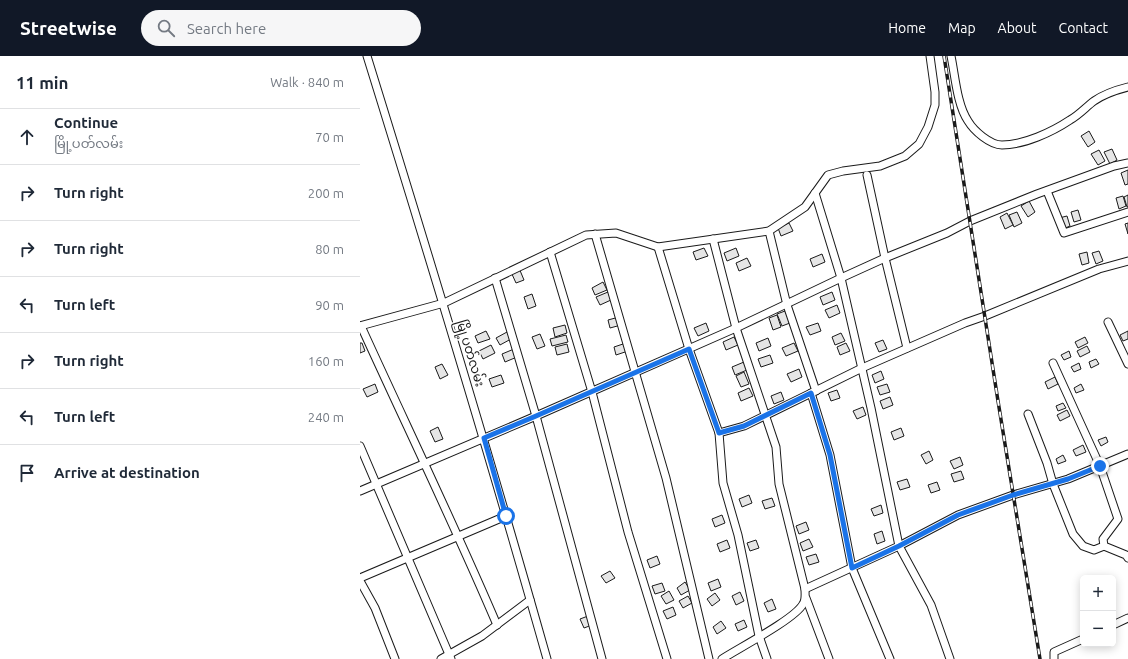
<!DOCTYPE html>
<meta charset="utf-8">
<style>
body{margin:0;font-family:Ubuntu,"Noto Sans Myanmar",sans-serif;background:#f6f6f7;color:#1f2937}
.controls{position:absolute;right:12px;bottom:12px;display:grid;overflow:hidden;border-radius:6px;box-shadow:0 2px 10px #0003}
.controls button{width:36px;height:36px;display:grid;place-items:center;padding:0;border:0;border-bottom:1px solid #e0e1e3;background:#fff;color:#1f2937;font:20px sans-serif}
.stop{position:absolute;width:12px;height:12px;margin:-9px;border:3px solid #1a73e8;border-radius:50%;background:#fff}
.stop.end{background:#1a73e8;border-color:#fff;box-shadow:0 1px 4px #0008}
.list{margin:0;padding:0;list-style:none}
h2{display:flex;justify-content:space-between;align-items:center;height:52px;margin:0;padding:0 16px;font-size:17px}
h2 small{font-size:13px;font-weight:400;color:#747a83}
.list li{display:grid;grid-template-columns:26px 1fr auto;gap:12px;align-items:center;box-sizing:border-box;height:56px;padding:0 16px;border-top:1px solid #e0e1e3}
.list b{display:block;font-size:15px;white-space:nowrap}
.list p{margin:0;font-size:13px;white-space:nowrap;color:#747a83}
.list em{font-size:13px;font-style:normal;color:#747a83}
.icon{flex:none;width:22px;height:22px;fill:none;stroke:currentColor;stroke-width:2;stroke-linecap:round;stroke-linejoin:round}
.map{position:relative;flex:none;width:768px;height:603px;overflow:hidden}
header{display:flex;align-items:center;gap:24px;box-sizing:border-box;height:56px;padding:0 20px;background:#111827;color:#fff}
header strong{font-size:19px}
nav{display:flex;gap:22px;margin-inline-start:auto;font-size:14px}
.search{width:280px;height:36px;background:#f6f6f7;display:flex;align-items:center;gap:10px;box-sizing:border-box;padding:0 14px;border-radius:22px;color:#747a83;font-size:15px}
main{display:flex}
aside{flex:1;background:#fff}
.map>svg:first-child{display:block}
.building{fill:#e6e6e6;stroke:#1a1a1a}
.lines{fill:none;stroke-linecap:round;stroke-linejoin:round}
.street-casing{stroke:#1a1a1a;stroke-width:9}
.street{stroke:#fff;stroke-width:7}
.rail-casing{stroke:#1a1a1a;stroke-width:3.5}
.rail{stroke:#fff;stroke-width:2;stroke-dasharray:6;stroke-linecap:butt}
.route{stroke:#1a73e8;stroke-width:5}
.labels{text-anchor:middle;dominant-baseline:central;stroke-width:3;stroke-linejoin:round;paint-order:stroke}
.street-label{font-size:13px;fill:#1a1a1a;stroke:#fff}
</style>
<header>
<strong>Streetwise</strong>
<div class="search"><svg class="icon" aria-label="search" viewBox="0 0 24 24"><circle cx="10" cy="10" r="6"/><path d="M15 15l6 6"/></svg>Search here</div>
<nav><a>Home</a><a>Map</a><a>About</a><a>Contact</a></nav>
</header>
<main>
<aside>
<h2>11 min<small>Walk · 840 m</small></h2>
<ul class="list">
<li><svg class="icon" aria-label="ahead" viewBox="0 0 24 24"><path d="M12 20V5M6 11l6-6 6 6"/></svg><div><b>Continue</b><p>မြို့ပတ်လမ်း</p></div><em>70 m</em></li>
<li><svg class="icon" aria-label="right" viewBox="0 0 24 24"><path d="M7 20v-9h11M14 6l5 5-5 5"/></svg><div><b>Turn right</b></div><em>200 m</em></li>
<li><svg class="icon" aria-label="right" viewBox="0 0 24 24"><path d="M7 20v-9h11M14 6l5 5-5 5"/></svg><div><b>Turn right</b></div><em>80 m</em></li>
<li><svg class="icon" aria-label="left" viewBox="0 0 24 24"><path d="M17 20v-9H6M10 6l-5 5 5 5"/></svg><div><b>Turn left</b></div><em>90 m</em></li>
<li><svg class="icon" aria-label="right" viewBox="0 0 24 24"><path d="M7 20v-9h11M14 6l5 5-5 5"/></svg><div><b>Turn right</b></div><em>160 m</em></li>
<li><svg class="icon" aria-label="left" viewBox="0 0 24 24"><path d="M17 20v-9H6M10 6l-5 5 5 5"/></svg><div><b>Turn left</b></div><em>240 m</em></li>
<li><svg class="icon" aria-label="arrive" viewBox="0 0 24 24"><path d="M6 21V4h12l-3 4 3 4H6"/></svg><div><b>Arrive at destination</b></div></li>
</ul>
</aside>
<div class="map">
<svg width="768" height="603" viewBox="0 0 768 603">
<rect width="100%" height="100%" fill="#fff"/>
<g class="building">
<polygon points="729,75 735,86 728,91 721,80"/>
<polygon points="752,93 757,104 750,108 744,96"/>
<polygon points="739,94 745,105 738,109 731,98"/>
<polygon points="768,114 768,128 765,129 761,117"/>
<polygon points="768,139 768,151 767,151 764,141"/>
<polygon points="763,140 766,150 759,153 756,142"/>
<polygon points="669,145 675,156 668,161 661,150"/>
<polygon points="718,154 721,164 714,166 711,156"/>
<polygon points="657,156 662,167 654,171 649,159"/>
<polygon points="647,157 653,169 645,173 640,161"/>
<polygon points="707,160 710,170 703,173 699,162"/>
<polygon points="429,167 433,175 421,180 418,172"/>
<polygon points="768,167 768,178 765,168"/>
<polygon points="344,192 348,200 336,204 333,196"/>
<polygon points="376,192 379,200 367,205 364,197"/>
<polygon points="739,195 743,205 736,208 732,197"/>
<polygon points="727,196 729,207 722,209 719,198"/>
<polygon points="462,198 465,206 453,211 450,203"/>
<polygon points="387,202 391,210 379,215 376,207"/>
<polygon points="159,212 164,224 156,227 151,216"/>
<polygon points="243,226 247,234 235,239 232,232"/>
<polygon points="248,236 251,244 240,249 236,241"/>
<polygon points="472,236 475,244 463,249 460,241"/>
<polygon points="172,238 176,250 168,253 164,241"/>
<polygon points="477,249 480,257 469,262 465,254"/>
<polygon points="425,255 430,267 422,270 417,258"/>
<polygon points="417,259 421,271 413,274 409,262"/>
<polygon points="259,261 261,269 250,272 248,264"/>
<polygon points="346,267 349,275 338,280 334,272"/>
<polygon points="458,267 461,275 450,279 446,271"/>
<polygon points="205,269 207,277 195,281 193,272"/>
<polygon points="126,275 130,283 118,287 115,280"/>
<polygon points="768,275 768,283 763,285 760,279"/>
<polygon points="147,276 151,283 140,289 136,282"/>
<polygon points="481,277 485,285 475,289 472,281"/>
<polygon points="180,278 185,290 177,293 172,281"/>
<polygon points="206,279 208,286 192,290 190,283"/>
<polygon points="374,281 378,289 366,294 363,286"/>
<polygon points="725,281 728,287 718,292 715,286"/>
<polygon points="408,282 411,290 399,295 396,287"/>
<polygon points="523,284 527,293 519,296 515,287"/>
<polygon points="0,287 2,287 5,295 0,297"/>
<polygon points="266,287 268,295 256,299 254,291"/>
<polygon points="434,287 438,295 426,300 422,292"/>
<polygon points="486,287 490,295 480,299 477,291"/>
<polygon points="207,288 209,296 197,299 195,291"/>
<polygon points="131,289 135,297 123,303 119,295"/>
<polygon points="727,290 730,296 720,301 717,295"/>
<polygon points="154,293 157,301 145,306 142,298"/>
<polygon points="709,295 711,301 704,304 701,299"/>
<polygon points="410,299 413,307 401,311 398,303"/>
<polygon points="736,303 739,308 731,312 729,306"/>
<polygon points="384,306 387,314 375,319 372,311"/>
<polygon points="719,307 721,313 714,316 711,311"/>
<polygon points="82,308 88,319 80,323 75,311"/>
<polygon points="439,313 442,321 431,326 427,318"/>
<polygon points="521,315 524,323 515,327 512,319"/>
<polygon points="384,316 389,328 381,331 376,320"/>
<polygon points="141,319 144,327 132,331 129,323"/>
<polygon points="695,321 698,328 688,333 685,326"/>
<polygon points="15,328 18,336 7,341 3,333"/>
<polygon points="527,328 530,336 520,339 517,331"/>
<polygon points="721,328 724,334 716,337 714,332"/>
<polygon points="389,332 393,340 381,345 378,337"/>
<polygon points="477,334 480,342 471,345 468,337"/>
<polygon points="421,336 424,344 414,348 411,340"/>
<polygon points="530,341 533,349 523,353 520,345"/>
<polygon points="703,347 706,352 698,355 696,350"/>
<polygon points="503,351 506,359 497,363 493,355"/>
<polygon points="707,354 710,360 700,365 697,359"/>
<polygon points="78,371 83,383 75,386 70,375"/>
<polygon points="541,372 544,380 534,384 531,376"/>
<polygon points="746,381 748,386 741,390 738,384"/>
<polygon points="723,389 726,396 716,400 713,394"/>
<polygon points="569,395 573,404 566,408 561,399"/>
<polygon points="703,399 706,405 698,408 696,403"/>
<polygon points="600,401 603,409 594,413 590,405"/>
<polygon points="601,415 604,423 594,426 591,418"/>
<polygon points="547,423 550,431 540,434 537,426"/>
<polygon points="577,426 580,434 571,437 568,429"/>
<polygon points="389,439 392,447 382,451 379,443"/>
<polygon points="412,442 415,450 405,453 402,445"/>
<polygon points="521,449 523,457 514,460 511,453"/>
<polygon points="362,459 365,467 355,471 352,463"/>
<polygon points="446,466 449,474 439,478 436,470"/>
<polygon points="522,475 525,485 517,488 514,478"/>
<polygon points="449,483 453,491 443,495 440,487"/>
<polygon points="367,484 370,492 360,496 357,488"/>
<polygon points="396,484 399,492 390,495 387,487"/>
<polygon points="456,498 459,506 449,509 446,501"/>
<polygon points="297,500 300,508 290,512 287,504"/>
<polygon points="250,515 255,522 246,527 241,520"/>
<polygon points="358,523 361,531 351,535 348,527"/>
<polygon points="325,526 330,534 321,539 317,532"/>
<polygon points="302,527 305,535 295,538 292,530"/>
<polygon points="309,535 314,544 306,548 301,540"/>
<polygon points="380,536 384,545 376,549 372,540"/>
<polygon points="355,537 360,544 352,550 347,543"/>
<polygon points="328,540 332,547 323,552 319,545"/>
<polygon points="412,543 416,553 408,556 404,547"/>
<polygon points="313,551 316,559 307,563 303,555"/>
<polygon points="228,560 232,569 224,572 220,563"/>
<polygon points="384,564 387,571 378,575 375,568"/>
<polygon points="361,565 366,572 357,578 353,571"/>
</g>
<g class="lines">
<g class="street-casing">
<g id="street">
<path d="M7,0c62,200 123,401 180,603"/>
<path d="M591,0c4,19 6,49 17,65 6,10 22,24 34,24 22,0 50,-13 68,-25 9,-5 16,-13 24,-19 10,-7 22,-11 34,-14"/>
<polyline points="507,119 525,202 547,292"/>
<polyline points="687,135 704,177 768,156"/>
<polyline points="455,137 481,222 511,352 539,490 571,549 590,603"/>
<polyline points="409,175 427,249 456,335"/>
<polyline points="235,178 306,422 349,603"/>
<path d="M353,183l23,89 40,119 3,37 26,105c0,6 1,11 -2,15 -8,15 -64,44 -81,55"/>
<polyline points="298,191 329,293 359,377 363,427 378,479 399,580 407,603"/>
<polyline points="190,196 232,336 268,476 307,603"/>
<polyline points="135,222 176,360 242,603"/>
<polyline points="748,266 768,308"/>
<polyline points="0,270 84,247 226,179 256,177 298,191 409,175 445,151 468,119 483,115 520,110 545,100 559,88 568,71 575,49 575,36 570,0"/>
<path d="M1,270c45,99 93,198 136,299"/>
<polyline points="693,307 740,410 758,463 743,483 744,490 766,499 768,502"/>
<polyline points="451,337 470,399 492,512 530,603"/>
<polyline points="668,358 687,407 693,428 713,478 723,490 734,494 744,490"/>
<polyline points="359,377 384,370 502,312 605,267 625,260 739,213 768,205"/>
<polyline points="0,390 91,603"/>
<polyline points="0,435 176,360 376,272 481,222 525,202 587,177 610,165 677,138 754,110 768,107"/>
<polyline points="0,522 146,460"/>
<polyline points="0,525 15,552 35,603"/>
<polyline points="445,533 539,490 598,459 653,439 708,423 768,398"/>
<polyline points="446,542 469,603"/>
<polyline points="753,569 768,562"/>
<polyline points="81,603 122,580 170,544"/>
<polyline points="694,603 694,596 723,583"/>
</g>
</g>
<use href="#street" class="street"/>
<g class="rail-casing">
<polyline id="rail" points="584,0 638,345 680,603"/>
</g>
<use href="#rail" class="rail"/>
</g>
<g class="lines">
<polyline class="route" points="146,460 124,382 176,360 329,293 359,377 384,370 451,337 470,399 492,512 539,490 598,459 653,439 708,423 740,410"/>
</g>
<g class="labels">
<g class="street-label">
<text transform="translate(111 297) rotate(73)">မြို့ပတ်လမ်း</text>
</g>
</g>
</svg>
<div class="controls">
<button>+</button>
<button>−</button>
</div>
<div class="stop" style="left:146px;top:460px"></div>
<div class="stop end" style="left:740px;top:410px"></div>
</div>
</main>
